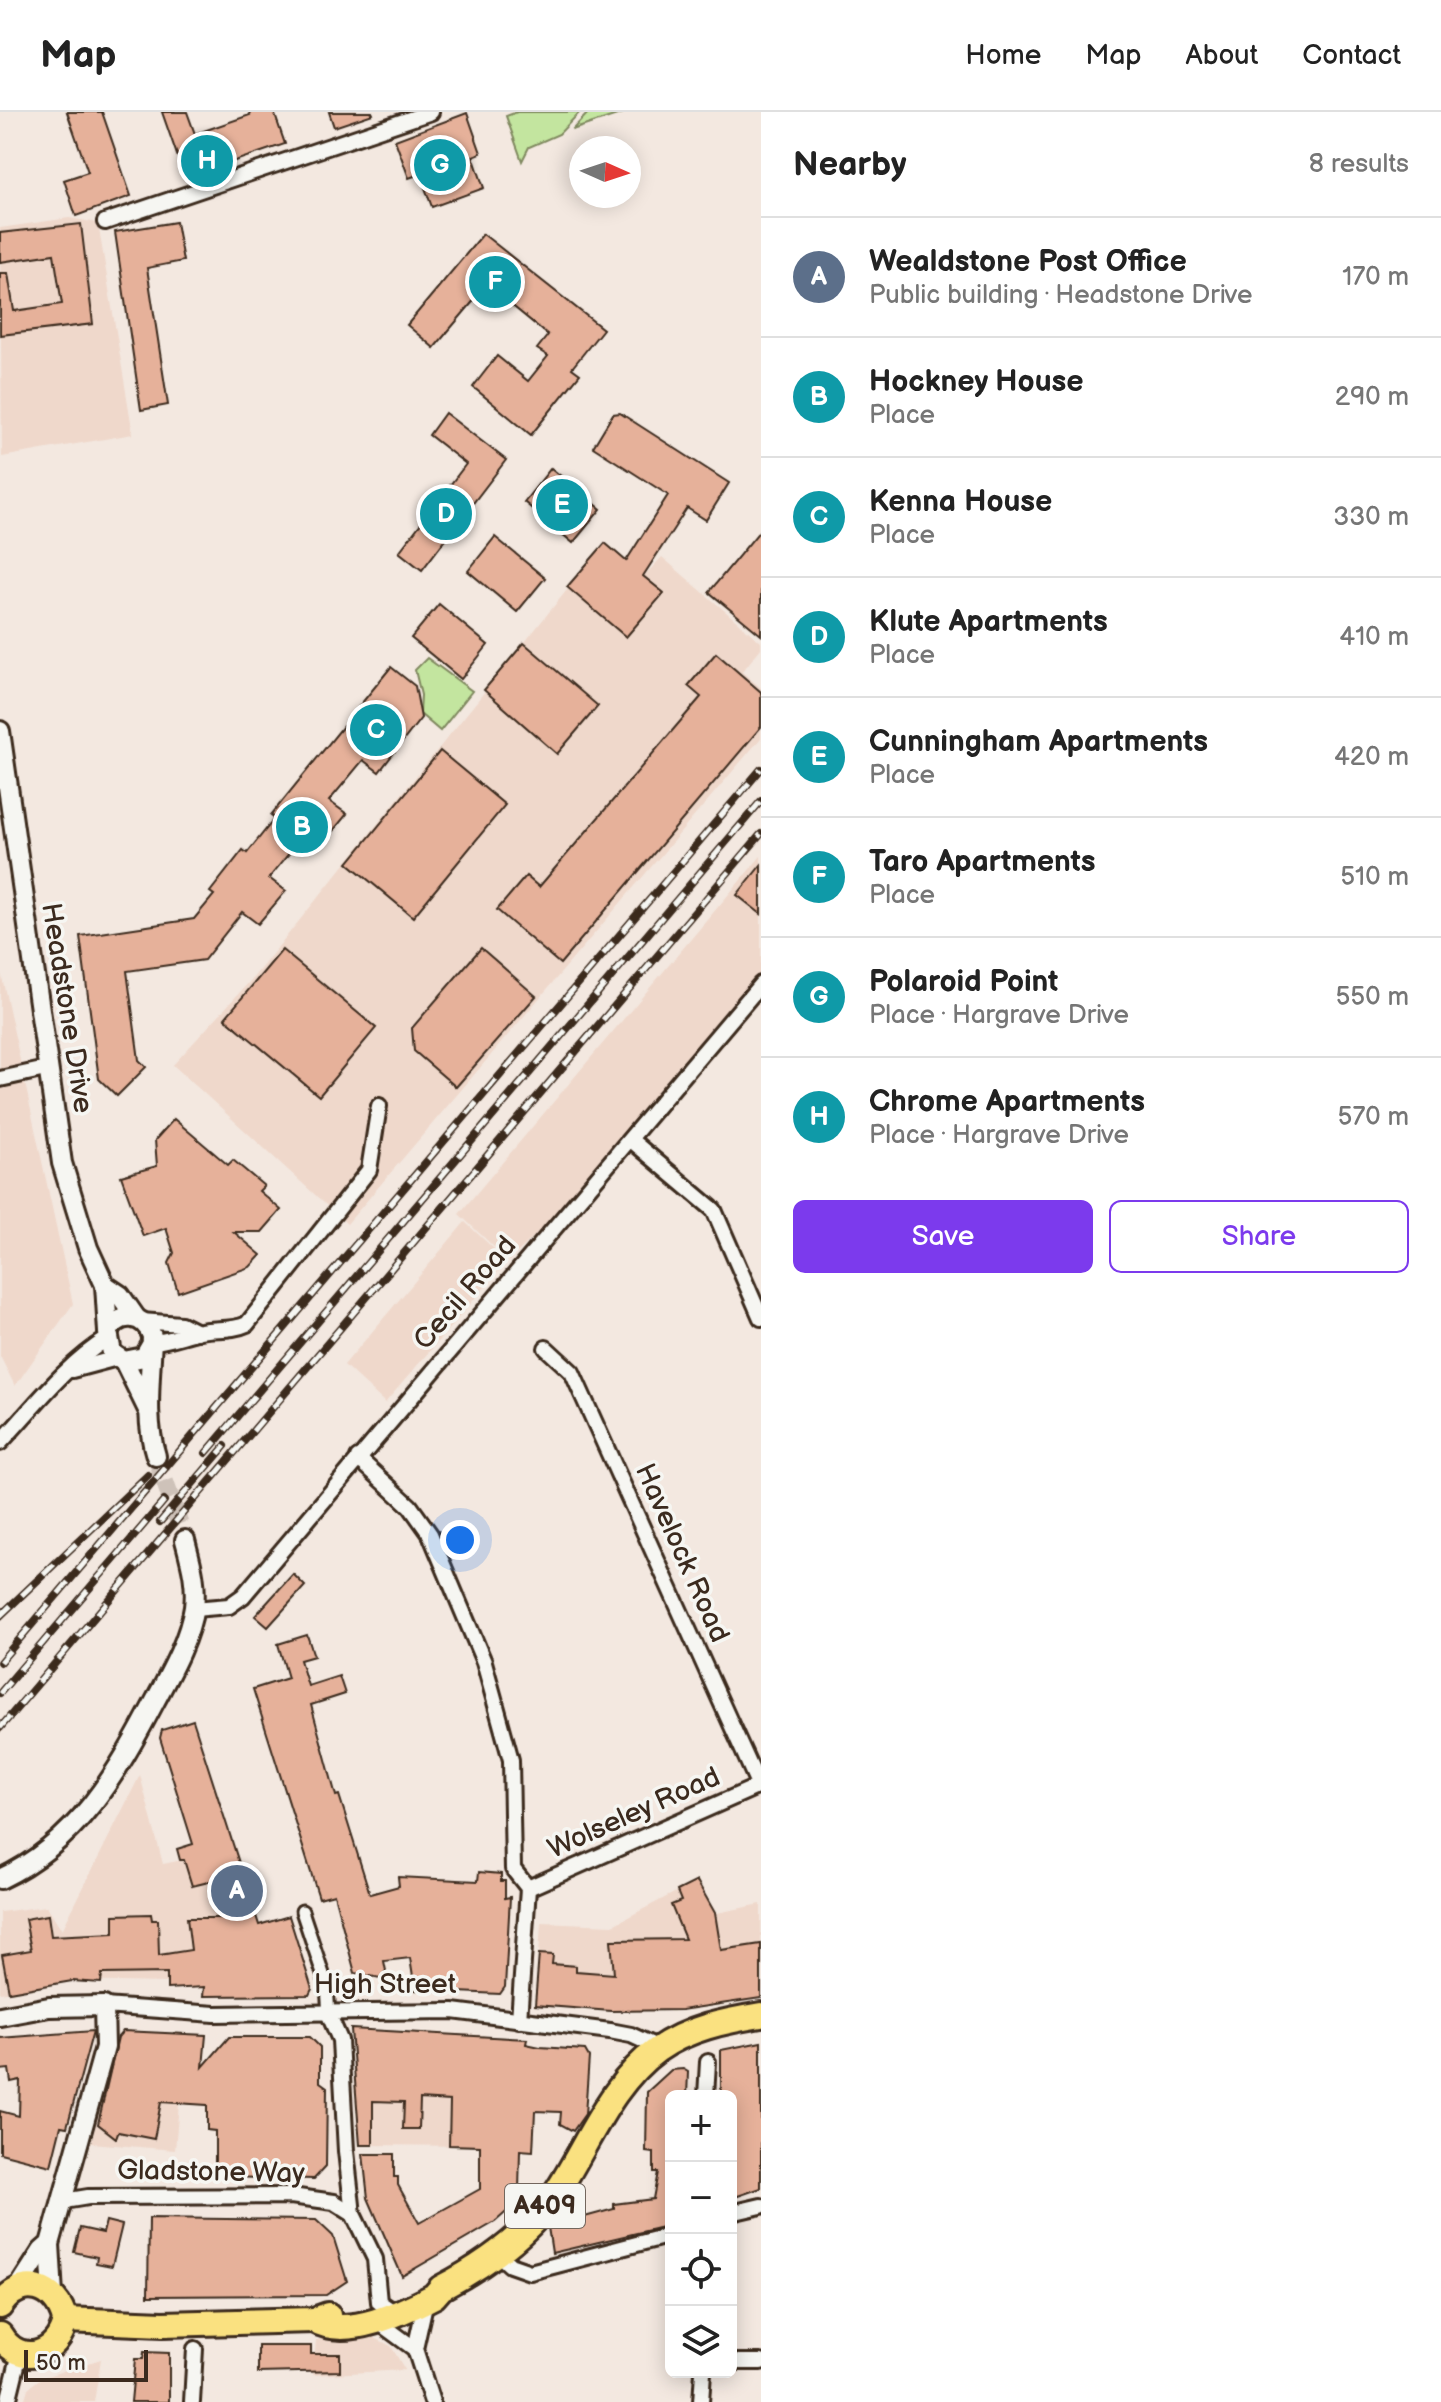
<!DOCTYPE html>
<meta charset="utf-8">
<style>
body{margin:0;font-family:"Balsamiq Sans",sans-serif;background:#f2f2f2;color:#222}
.controls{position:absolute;right:24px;bottom:24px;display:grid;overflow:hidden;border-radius:12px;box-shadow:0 4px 20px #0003}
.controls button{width:72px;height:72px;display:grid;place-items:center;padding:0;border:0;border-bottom:2px solid #e0e0e0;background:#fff;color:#222;font:40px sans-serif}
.compass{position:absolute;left:569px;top:24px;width:72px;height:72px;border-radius:50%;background:#fff;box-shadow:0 4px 20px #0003;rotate:93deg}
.scale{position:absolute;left:24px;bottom:20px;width:124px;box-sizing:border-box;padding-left:8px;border:4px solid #3b2a1e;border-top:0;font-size:22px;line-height:28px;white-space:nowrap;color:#3b2a1e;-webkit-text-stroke:6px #f6f6f2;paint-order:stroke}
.you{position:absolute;left:460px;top:1428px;width:28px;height:28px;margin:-20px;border:6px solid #fff;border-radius:50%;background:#1a73e8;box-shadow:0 0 0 12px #1a73e833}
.badge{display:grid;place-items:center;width:52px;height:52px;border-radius:50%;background:#7c3aed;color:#fff;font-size:26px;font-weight:700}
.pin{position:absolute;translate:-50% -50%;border:4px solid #fff;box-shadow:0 2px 8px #0006}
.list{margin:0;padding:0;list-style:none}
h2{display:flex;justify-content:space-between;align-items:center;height:104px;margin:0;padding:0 32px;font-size:34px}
h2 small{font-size:26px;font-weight:400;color:#767676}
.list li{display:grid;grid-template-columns:52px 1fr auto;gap:24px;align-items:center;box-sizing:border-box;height:120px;padding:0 32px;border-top:2px solid #e0e0e0}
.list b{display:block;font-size:30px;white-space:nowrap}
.list p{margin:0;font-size:26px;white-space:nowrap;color:#767676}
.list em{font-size:26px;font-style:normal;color:#767676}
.actions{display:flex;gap:16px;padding:24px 32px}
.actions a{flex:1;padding:18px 0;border:2px solid #7c3aed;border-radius:12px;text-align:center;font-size:28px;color:#7c3aed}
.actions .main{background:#7c3aed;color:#fff}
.icon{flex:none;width:44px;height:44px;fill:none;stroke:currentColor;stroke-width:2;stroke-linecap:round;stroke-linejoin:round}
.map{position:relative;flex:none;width:761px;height:2290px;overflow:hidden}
header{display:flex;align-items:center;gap:48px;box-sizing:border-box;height:112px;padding:0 40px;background:#fff;border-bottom:2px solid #e0e0e0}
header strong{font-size:38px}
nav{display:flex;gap:44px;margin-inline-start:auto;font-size:28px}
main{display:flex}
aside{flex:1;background:#fff}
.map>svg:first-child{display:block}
.built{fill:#efd8cb}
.green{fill:#c3e59f;stroke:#7f885e;stroke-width:2}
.building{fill:#e6b19a;stroke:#3b2a1e;stroke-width:2}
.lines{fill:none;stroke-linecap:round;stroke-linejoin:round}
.tertiary-tunnel{stroke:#cec2b9;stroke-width:18;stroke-dasharray:18 9;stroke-linecap:butt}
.pedestrian-casing{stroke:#3b2a1e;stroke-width:17}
.minor-casing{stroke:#3b2a1e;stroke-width:20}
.tertiary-casing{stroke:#3b2a1e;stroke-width:24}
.primary-casing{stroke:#3b2a1e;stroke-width:30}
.pedestrian{stroke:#f6f6f2;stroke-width:11}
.minor{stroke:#f6f6f2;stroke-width:14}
.tertiary{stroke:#f6f6f2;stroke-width:18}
.primary{stroke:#fae180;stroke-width:24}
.rail-casing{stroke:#3b2a1e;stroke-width:8}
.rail{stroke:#f6f6f2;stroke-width:5;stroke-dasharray:15;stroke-linecap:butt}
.labels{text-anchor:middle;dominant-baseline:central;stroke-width:7;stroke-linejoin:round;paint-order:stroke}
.shield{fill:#f6f6f2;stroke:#73675e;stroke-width:2}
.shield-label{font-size:26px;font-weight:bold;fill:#3b2a1e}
.street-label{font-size:28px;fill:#3b2a1e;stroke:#f6f6f2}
</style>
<header>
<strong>Map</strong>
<nav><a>Home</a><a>Map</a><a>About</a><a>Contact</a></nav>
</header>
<main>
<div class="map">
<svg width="761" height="2290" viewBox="0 0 761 2290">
<rect width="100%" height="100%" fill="#f3e8e0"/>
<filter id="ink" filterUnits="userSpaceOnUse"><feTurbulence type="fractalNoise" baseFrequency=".0125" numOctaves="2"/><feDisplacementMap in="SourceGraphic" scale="16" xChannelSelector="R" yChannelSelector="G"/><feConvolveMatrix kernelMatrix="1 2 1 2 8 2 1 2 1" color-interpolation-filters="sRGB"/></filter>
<g filter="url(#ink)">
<g class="built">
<polygon points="69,106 98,111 133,322 2,345 0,116"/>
<polygon points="605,431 645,463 662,445 761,530 761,536 742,560 761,576 761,626 347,1112 173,953 252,867"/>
<polygon points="761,744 761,872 631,1028 509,1149 459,1102"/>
<polygon points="0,856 73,1192 15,1274 0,1244"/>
<polygon points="465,1110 507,1149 385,1291 344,1253"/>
<polygon points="140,1663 163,1752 235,1737 259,1812 289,1804 312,1877 309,1883 203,1884 203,1876 167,1877 166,1871 72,1869 0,1881 0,1800 47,1794 62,1818"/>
<polygon points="697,1769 712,1802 761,1792 761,1886 658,1899 615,1899 536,1890 541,1810 613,1813"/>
<polygon points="355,1917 484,1923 480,2034 360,2033 351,1921"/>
<polygon points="123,1919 206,1923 200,1993 179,1992 175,2038 91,2031 118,1925"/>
<polygon points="358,2223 369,2223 391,2234 405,2258 313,2263 316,2228"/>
<polygon points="101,2247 94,2290 24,2290 28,2276 41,2266"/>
</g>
<g class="green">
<polygon points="517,0 580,0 559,22 529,35 522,49 506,4"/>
<polygon points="589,0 626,0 572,18"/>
<polygon points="427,546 472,579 440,619 420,602 421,583 415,558"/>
</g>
<g class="building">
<polygon points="67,0 102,0 131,84 76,104 64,68 88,60"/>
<polygon points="162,0 187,0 195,22 250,3 249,0 274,0 285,32 185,66"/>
<polygon points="329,0 372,0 373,2 334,15"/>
<polygon points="467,1 481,41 473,44 484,76 432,95 420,62 409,66 395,28"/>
<polygon points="176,110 183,149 147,156 168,293 141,298 115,120"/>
<polygon points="81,112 93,212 0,223 0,161 8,161 14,199 62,192 54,142 0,150 0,121"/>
<polygon points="483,122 603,217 572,256 580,262 531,323 473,275 497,244 528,269 548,244 537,237 548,223 487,173 434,236 407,213"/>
<polygon points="445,301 506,348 422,458 399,440 466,352 429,323"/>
<polygon points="620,301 729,371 706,408 687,396 643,464 664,481 626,525 567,475 605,431 626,449 668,383 593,335 613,302"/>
<polygon points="551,356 601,397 573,431 524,390"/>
<polygon points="761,417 761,523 709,480"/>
<polygon points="495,425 545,466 517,500 468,459"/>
<polygon points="439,492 488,533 461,567 411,526"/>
<polygon points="524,531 598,594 557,642 484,578"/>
<polygon points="716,541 761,580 761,615 560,852 497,798 526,764 539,775 701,585 688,574"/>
<polygon points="391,555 415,574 421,606 379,660 363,648 329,689 347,702 319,736 304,723 269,766 286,779 258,812 242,800 204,848 127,859 139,948 146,955 117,984 99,967 80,824 194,807 214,783 210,780 243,738 247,741 275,706 271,703"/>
<polygon points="440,639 505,693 413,805 348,751"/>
<polygon points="761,753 761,802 737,783"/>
<polygon points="481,836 536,884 456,975 414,939 412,916"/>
<polygon points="282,838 376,916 319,984 225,906"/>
<polygon points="174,1007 228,1053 233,1048 264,1074 259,1079 281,1098 262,1120 234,1120 261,1143 250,1155 178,1180 169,1151 174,1141 166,1116 143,1124 121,1064 157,1054 155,1028"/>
<polygon points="293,1462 305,1474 268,1515 255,1504"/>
<polygon points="307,1523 314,1544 300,1548 308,1574 339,1564 345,1582 311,1593 336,1684 339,1683 370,1782 399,1774 398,1765 478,1769 479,1760 501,1762 501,1769 505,1769 505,1786 510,1785 505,1875 500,1882 415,1878 410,1846 384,1849 386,1859 380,1866 355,1861 334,1782 319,1786 253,1577 288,1566 278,1532"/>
<polygon points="193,1608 259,1813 289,1804 312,1877 309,1883 203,1884 204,1875 167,1877 167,1861 102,1862 101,1871 72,1869 9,1880 2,1843 31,1838 25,1807 48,1803 51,1824 114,1821 114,1803 151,1802 152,1808 158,1808 159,1843 191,1838 187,1806 234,1806 221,1767 192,1774 184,1748 180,1748 177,1737 193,1732 160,1626 162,1618"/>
<polygon points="697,1769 715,1801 721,1838 761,1832 761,1886 681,1898 611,1899 535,1893 539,1842 553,1843 552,1852 576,1854 576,1859 614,1862 611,1828 685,1827 671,1793 681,1789 677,1779"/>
<polygon points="351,1917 527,1927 526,1932 540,1935 585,1938 589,1945 585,2002 573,2019 560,2012 561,2000 535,1999 533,2039 520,2038 519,2079 514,2079 513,2094 495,2110 402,2164 368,2086 363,2042 394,2042 394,2065 398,2065 398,2073 419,2111 480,2077 480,2034 449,2033 450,1989 420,1987 419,2017 403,2017 404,1990 373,1989 373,2033 360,2033"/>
<polygon points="93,1919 67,2015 61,2014 51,2054 0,2041 0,1999 19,2004 20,1968 11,1970 9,1957 0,1958 0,1926"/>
<polygon points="123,1919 206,1923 203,1955 229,1925 310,1925 320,1935 320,1970 327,1975 326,2054 314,2067 224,2065 215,2057 215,2019 207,2018 207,1993 161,1990 154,2027 118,2020 116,2026 98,2012 118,1925"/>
<polygon points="761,1930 761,2076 732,2086 731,1984 721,1984 721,1938"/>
<polygon points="683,1957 688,1960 687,1984 671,1984 671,2113 552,2141 548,2115 562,2109 562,2105 580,2101 581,2106 614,2097 614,2092 653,2087 658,2060 654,2060 654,2041 646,2040 647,1980 671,1958"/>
<polygon points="149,2106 316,2108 333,2124 347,2169 326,2183 148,2184"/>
<polygon points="106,2109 122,2113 112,2154 96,2151 97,2145 74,2140 80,2116 103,2121"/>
<polygon points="258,2234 311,2234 311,2242 340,2242 340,2259 258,2261"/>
<polygon points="144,2240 169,2241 169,2290 131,2290 135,2247 143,2247"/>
</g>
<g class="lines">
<polyline class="tertiary-tunnel" points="156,1344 185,1428"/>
<g class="pedestrian-casing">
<polyline id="pedestrian" points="302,1799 327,1874 329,1903"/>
</g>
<g class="minor-casing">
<g id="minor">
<polyline points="105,110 431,0"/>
<polyline points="0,967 46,957"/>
<polyline points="631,1028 714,1098 761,1206"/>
<polyline points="141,1209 181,1212 197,1220"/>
<path d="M152,1230c16,-1 28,-6 44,-10 18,-5 34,0 51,-8l122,-154 10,-64"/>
<polyline points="546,1236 572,1260 759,1674"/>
<polyline points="72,1258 117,1246"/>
<path d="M0,1331c34,-36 65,-78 107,-104"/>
<polyline points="358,1346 410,1394 430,1422 484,1550 511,1648 513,1757 528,1776 519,1908"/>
<polyline points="194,1497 229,1494 243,1484 761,872"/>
<polyline points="528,1776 761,1673"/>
<polyline points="104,1894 215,1902 453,1899 610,1919 631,1923 659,1936"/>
<polyline points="329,1903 340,1928 346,2039 353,2102 375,2147 379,2190 395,2201"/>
<polyline points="706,1984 708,1950"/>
<polyline points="64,2089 88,2085 291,2084 334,2090 353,2102"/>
<polyline points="731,2101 761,2094"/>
<polyline points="497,2141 510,2153 530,2160 671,2123"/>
<polyline points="426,2188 415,2237 432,2290"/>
<polyline points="377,2209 415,2237"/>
<polyline points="731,2250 761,2250"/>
<polyline points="8,2290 20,2241"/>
<polyline points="192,2290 195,2237"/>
<polyline points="701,2290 703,2260"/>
</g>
</g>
<g class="tertiary-casing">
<g id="tertiary">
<polyline points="0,619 62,1051 88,1136 105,1173 108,1220"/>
<polyline points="105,1173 120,1183 136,1206"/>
<path d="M151,1233l-7,12 -20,4 -12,-8 -4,-21c12,-21 36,-18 44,4 -1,40 -8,82 4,120"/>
<polyline points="124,1249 148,1298"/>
<path d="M0,1767c77,-36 116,-104 154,-176 16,-30 35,-63 40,-96 3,-24 -3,-44 -9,-67"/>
<polyline points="0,1904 49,1895 104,1894 105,1935 50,2132 42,2139 17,2178"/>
<polyline points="50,2132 53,2183"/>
</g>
</g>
<g class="primary-casing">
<g id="primary">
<path d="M0,2194c21,-32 57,-20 65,14 -6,35 -45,48 -65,15"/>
<polyline points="65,2208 163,2212 314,2208 328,2203"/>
<path d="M314,2208c33,20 89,-8 120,-24l7,-8c44,-23 90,-56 117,-98 30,-46 53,-107 99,-140 31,-22 68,-29 104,-35"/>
</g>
</g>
<use href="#pedestrian" class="pedestrian"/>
<use href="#minor" class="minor"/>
<use href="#tertiary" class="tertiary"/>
<use href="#primary" class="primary"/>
<g class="rail-casing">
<g id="rail">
<polyline points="206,1341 761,689"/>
<polyline points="160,1410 225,1334"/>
<polyline points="0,1504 148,1363"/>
<polyline points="0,1550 761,657"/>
<polyline points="0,1581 164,1389"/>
<polyline points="0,1616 761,722"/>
</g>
</g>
<use href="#rail" class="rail"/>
</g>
</g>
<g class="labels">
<rect class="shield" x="505" y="2072" width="80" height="44" rx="6"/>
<g class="shield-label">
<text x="545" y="2094">A409</text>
</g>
<g class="street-label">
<text transform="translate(67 896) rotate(81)">Headstone Drive</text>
<text transform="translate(465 1181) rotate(-49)">Cecil Road</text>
<text transform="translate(682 1441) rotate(66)">Havelock Road</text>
<text transform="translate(634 1701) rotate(-24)">Wolseley Road</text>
<text x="385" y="1872">High Street</text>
<text transform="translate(211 2060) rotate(1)">Gladstone Way</text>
</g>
</g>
</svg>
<div class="controls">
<button>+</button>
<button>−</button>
<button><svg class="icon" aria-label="locate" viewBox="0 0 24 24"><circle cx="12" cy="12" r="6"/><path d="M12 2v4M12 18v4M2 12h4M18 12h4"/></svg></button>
<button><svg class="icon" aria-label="layers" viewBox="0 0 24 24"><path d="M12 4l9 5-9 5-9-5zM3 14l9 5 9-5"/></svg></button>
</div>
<svg class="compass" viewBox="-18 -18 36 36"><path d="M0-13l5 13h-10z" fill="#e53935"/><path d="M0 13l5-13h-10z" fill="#767676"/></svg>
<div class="scale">50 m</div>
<div class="you"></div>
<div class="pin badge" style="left:237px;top:1779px;background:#5c6f8a">A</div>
<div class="pin badge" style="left:302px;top:715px;background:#0f9aa8">B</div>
<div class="pin badge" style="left:376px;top:618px;background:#0f9aa8">C</div>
<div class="pin badge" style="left:446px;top:402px;background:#0f9aa8">D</div>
<div class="pin badge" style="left:562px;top:393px;background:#0f9aa8">E</div>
<div class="pin badge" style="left:495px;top:170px;background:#0f9aa8">F</div>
<div class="pin badge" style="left:440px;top:53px;background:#0f9aa8">G</div>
<div class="pin badge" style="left:207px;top:49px;background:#0f9aa8">H</div>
</div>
<aside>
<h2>Nearby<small>8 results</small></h2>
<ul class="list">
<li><span class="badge" style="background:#5c6f8a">A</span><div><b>Wealdstone Post Office</b><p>Public building · Headstone Drive</p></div><em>170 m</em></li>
<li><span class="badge" style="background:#0f9aa8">B</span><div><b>Hockney House</b><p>Place</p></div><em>290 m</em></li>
<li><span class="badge" style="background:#0f9aa8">C</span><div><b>Kenna House</b><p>Place</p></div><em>330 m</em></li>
<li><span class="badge" style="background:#0f9aa8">D</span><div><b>Klute Apartments</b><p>Place</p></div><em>410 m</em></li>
<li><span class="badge" style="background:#0f9aa8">E</span><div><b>Cunningham Apartments</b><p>Place</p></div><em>420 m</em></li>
<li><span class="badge" style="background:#0f9aa8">F</span><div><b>Taro Apartments</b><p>Place</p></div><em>510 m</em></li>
<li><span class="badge" style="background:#0f9aa8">G</span><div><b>Polaroid Point</b><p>Place · Hargrave Drive</p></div><em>550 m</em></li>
<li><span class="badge" style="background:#0f9aa8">H</span><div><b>Chrome Apartments</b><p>Place · Hargrave Drive</p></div><em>570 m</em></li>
</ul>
<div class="actions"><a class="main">Save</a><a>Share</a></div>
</aside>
</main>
